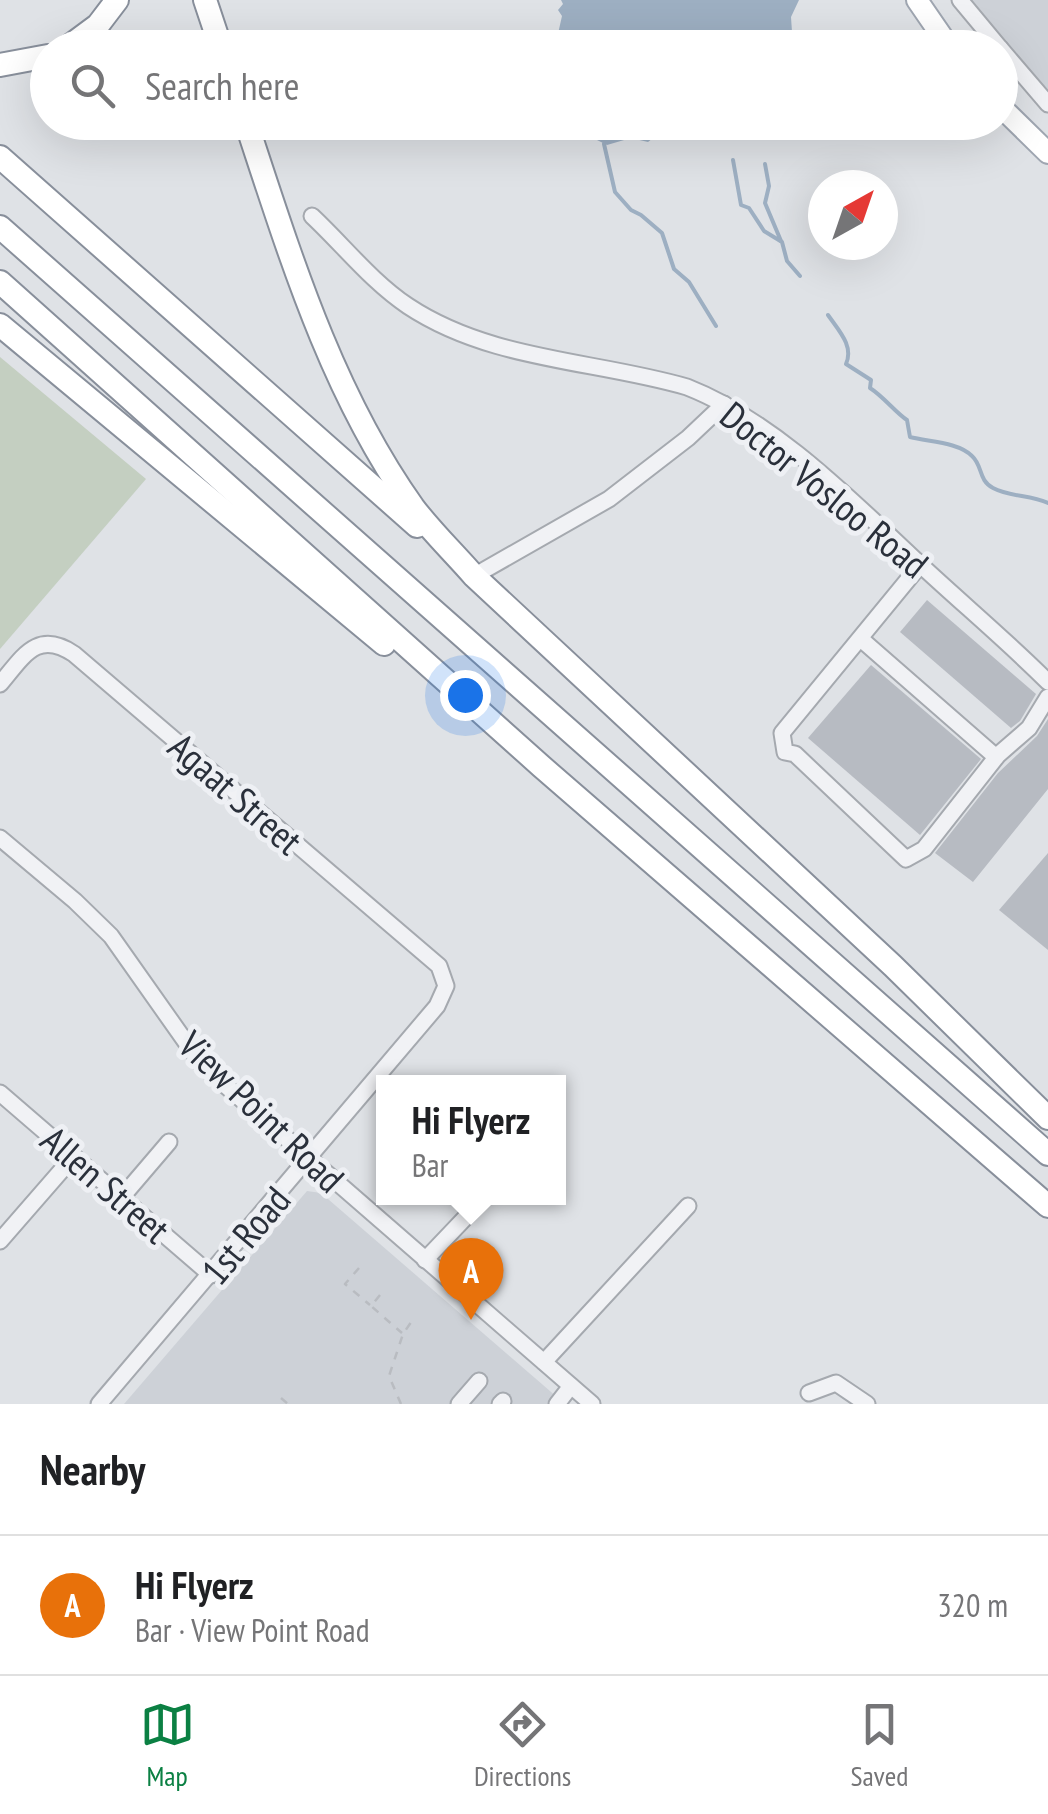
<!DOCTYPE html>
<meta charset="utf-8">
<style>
body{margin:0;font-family:"PT Sans Narrow",sans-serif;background:#f2f2f2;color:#202124}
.compass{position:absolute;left:808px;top:170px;width:90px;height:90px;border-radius:50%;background:#fff;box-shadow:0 10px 40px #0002;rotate:40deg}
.you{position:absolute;left:465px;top:695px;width:35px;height:35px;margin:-25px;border:8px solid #fff;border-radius:50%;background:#1a73e8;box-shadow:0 0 0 15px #1a73e833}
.badge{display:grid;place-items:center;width:65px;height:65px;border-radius:50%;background:#0b8043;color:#fff;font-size:32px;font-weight:700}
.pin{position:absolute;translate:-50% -82px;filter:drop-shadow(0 2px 5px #0008)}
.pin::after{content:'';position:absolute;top:52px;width:35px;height:30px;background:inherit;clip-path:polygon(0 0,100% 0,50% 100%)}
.popup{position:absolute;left:376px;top:1075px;width:190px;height:130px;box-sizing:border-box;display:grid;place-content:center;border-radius:0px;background:#fff;filter:drop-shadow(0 2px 8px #0005);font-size:32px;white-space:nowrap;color:#757577}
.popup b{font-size:38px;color:#202124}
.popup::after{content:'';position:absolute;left:50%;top:100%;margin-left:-20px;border:20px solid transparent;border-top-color:#fff}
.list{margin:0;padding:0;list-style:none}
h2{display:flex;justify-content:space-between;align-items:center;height:130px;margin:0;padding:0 40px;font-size:42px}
h2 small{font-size:32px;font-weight:400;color:#757577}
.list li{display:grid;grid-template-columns:65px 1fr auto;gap:30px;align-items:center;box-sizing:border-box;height:140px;padding:0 40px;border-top:2px solid #e0e0e0}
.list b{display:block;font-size:38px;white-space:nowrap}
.list p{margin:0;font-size:32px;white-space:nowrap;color:#757577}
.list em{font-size:32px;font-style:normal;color:#757577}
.icon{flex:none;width:55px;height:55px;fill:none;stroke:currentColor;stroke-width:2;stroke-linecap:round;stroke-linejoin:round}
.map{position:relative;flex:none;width:1048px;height:1404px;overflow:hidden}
.search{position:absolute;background:#fff;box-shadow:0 10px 40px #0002;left:30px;right:30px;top:30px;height:110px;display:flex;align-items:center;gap:25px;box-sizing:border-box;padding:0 35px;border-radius:55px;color:#757577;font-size:38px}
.sheet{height:270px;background:#fff}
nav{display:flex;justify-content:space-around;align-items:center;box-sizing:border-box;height:140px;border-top:2px solid #e0e0e0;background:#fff;font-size:28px;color:#757577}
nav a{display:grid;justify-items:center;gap:5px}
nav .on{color:#0b8043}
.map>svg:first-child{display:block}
.built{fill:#cdd1d7}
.green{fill:#c4cfc1}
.water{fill:#9dafc2}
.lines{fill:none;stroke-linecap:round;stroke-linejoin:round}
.stream{stroke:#9dafc2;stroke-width:4}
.building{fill:#b7bbc2}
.minor-casing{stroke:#a5a9af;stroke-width:19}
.major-casing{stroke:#9fa6b1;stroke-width:24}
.highway-casing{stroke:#888f9b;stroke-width:26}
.path{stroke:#b9bcc1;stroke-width:2.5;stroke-dasharray:8 8;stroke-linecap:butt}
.minor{stroke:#f1f2f5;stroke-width:15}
.major{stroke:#fff;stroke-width:20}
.highway{stroke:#fff;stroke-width:22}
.labels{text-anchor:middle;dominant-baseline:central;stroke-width:10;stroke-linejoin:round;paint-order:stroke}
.street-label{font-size:38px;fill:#2a303b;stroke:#eef0f4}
</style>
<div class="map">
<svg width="1048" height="1404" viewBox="0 0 1048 1404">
<rect width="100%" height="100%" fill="#dfe2e6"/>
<g class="built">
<polygon points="955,0 1048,0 1048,112 1001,55"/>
<polygon points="307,1191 321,1193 565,1404 124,1404"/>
</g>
<polygon class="green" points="0,357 146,479 0,649"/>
<g class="water">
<polygon points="561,0 799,0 791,17 793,47 555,47 562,16 558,10 563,4"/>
<polygon points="573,123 573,122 745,123 697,125 691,132 658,134 648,142 631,138 607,145 573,128"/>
</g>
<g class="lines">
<g class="stream">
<polyline points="604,144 615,192 631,210 641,215 662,233 674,269 689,282 716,326"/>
<polyline points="733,160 741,205 749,208 764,231 782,242 787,261 800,276"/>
<polyline points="765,164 769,186 765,203 781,241"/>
<path d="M828,315c11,16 26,31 18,49l25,16 -1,8c14,9 26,25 37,32l3,17c19,5 48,5 62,19 11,10 6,24 21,32 17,9 38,7 55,15"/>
</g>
</g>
<g class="building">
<polygon points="927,600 1036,694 1020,721 1011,728 900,632"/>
<polygon points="871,665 981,759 920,835 808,738"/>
<polygon points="1048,719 1048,789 973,882 935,853 998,773 1037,736"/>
<polygon points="1048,853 1048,950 999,910"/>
</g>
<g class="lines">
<g class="minor-casing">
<g id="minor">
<polyline points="960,0 1000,48"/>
<polyline points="1000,48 1048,104"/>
<path d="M312,216c31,29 60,66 96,90 83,55 186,54 279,81 89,35 167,116 237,181 41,38 84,74 124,114"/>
<polyline points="920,565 782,733 785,752 795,754 906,859 924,849 998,755 1029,728 1048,697"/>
<polyline points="474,576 609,499 688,438 724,404"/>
<polyline points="862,640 996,757"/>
<path d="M0,684c23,-27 37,-55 74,-30l365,312 7,20 -9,20 -338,398"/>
<polyline points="0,838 75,901 111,936 202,1065 592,1404"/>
<polyline points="0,1093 211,1275"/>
<polyline points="122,1197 169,1142"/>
<polyline points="0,1241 74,1156"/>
<polyline points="425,1260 484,1198"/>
<polyline points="544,1362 688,1206"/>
<polyline points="809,1393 836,1383 867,1404"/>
<polyline points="459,1404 479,1381"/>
<polyline points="500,1404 503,1401"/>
<polyline points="557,1404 571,1386"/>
</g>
</g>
<g class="major-casing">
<g id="major">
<polyline points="917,0 950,48"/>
<polyline points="1000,106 1048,153"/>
</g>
</g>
<g class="highway-casing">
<g id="highway">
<polyline points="205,0 221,48"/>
<polyline points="67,48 98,25 117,0"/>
<polyline points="0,65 48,56"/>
<path d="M246,122c44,133 85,270 167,385 18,24 41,46 61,69l419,390 155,152"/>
<polyline points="0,157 417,526"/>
<polyline points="0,227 1048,1154"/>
<polyline points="0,282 541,766 1048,1206"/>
<polyline points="0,325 384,644"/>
</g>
</g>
<g class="path">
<polyline points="359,1268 345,1284 370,1305"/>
<polyline points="380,1295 371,1306 402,1333"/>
<polyline points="281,1398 288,1404"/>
<polyline points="401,1404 389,1376 403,1334 414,1318"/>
</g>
<use href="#minor" class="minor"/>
<use href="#major" class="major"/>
<use href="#highway" class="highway"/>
</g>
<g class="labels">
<g class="street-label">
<text transform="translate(825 489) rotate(39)">Doctor Vosloo Road</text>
<text transform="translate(236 793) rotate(41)">Agaat Street</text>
<text transform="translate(262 1111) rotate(44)">View Point Road</text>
<text transform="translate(106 1184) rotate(41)">Allen Street</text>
<text transform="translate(245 1235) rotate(-50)">1st Road</text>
</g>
</g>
</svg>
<svg class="compass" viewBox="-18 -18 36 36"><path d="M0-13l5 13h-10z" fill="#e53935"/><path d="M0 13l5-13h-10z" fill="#757577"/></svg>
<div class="you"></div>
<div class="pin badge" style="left:471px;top:1320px;background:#e8710a">A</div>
<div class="popup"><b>Hi Flyerz</b>Bar</div>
<div class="search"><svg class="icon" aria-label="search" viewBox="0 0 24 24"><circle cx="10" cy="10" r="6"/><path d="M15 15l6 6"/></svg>Search here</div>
</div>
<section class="sheet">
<h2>Nearby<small></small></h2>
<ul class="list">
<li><span class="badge" style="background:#e8710a">A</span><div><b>Hi Flyerz</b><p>Bar · View Point Road</p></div><em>320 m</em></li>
</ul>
</section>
<nav>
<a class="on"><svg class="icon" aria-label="map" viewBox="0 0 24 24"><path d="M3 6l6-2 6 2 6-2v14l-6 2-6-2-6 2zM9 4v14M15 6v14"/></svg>Map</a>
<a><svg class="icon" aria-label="directions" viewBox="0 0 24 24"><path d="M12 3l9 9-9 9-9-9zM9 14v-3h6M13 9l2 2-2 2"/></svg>Directions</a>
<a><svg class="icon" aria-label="saved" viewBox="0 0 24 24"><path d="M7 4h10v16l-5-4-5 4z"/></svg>Saved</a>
</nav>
